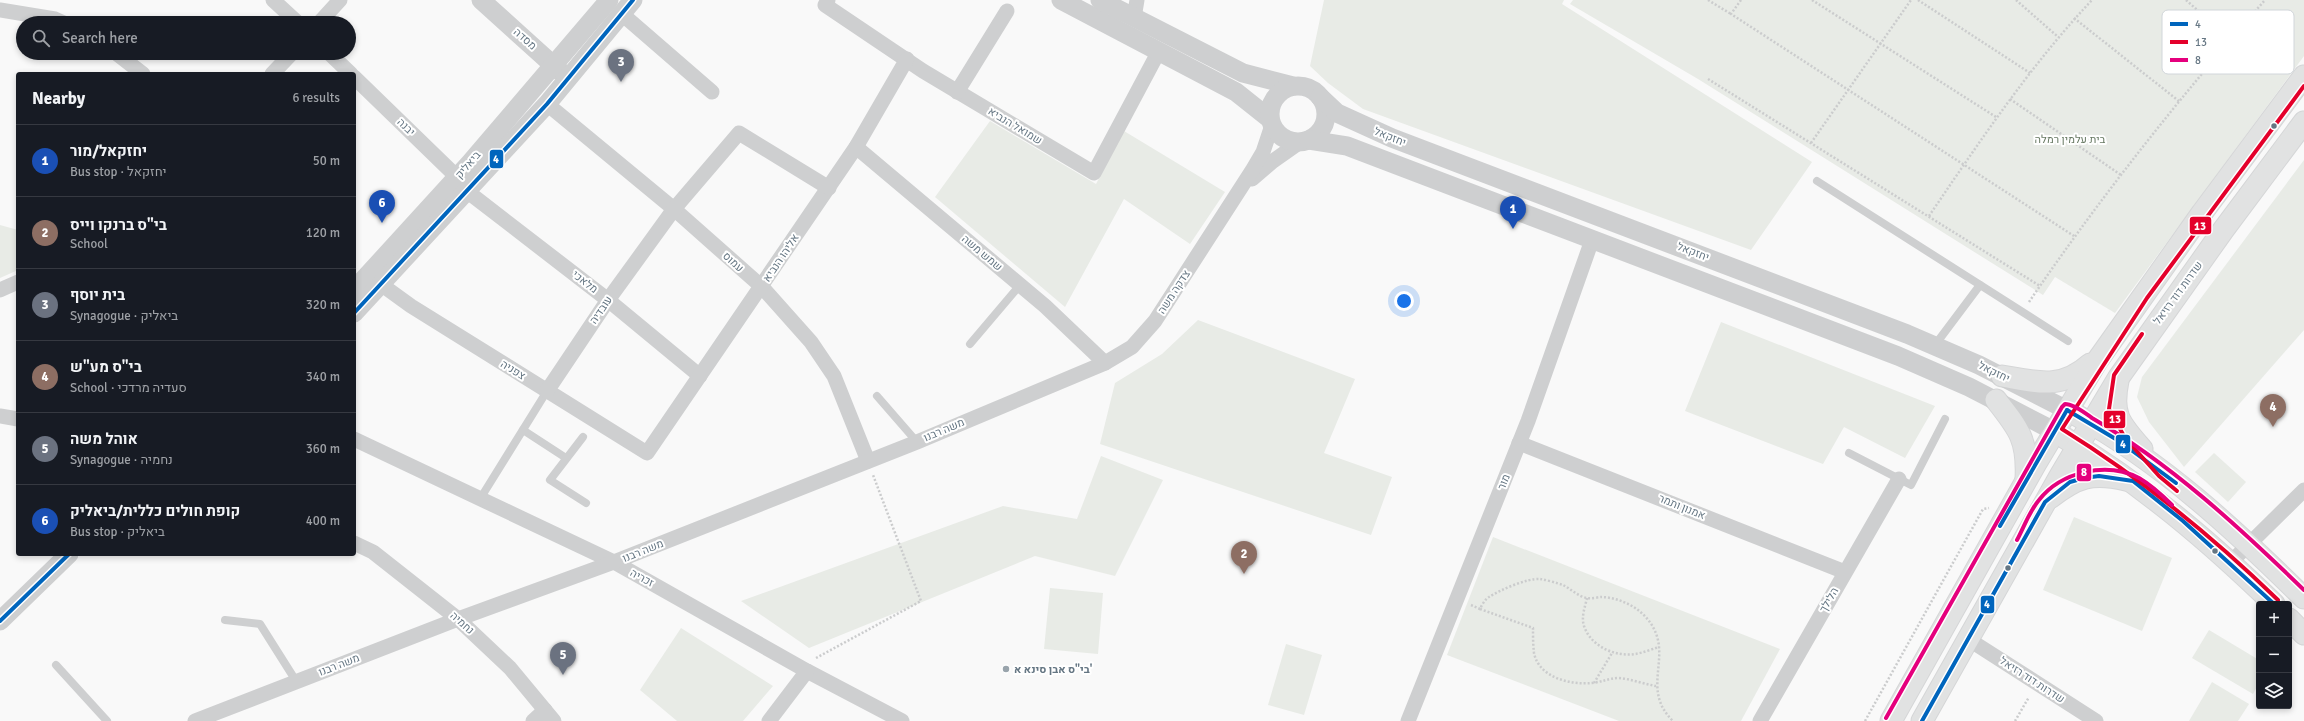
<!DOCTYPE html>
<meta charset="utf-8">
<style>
body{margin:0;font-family:Signika,Heebo,sans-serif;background:#20242c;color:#f1f3f6}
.controls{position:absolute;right:12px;bottom:12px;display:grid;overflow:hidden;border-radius:4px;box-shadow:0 2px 6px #0003}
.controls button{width:36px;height:36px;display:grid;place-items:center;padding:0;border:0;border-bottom:1px solid #363941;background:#171b24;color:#f1f3f6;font:20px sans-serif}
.you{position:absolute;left:1404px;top:301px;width:14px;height:14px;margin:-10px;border:3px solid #fff;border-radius:50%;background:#1a73e8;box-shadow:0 0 0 6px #1a73e833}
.badge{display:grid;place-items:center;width:26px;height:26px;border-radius:50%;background:#8c9099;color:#fff;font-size:13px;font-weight:700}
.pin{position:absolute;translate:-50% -33px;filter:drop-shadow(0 1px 2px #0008)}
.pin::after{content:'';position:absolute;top:21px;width:14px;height:12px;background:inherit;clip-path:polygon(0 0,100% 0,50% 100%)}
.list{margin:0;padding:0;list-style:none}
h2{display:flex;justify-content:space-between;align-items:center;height:52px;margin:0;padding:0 16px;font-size:17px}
h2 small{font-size:13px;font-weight:400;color:#9ea1a6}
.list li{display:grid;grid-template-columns:26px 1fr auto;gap:12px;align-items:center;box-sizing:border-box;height:72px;padding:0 16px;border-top:1px solid #363941}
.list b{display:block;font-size:15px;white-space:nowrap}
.list p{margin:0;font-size:13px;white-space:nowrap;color:#9ea1a6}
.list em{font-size:13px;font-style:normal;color:#9ea1a6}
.icon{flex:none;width:22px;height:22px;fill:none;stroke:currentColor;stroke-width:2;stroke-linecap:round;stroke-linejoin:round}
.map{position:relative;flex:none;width:2304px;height:721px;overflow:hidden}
.search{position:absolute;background:#171b24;box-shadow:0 2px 6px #0003;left:16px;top:16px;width:340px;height:44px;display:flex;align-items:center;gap:10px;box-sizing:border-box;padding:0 14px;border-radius:22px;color:#9ea1a6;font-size:15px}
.panel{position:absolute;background:#171b24;box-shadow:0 2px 6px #0003;left:16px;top:72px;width:340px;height:484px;border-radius:4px}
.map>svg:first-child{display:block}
.green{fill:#e8ebe6}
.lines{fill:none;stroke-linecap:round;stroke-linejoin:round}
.secondary-casing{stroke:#d5d6d7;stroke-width:23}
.path{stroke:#cbcccd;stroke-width:2.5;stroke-dasharray:2 2;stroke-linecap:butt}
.service{stroke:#cecfd0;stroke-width:8}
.minor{stroke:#cecfd0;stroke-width:15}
.tertiary{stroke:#cecfd0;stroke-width:19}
.secondary{stroke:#e1e2e2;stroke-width:21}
.bus-1-casing{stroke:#fff;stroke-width:7}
.bus-2-casing{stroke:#fff;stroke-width:7}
.bus-3-casing{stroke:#fff;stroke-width:7}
.bus-1{stroke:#0065bd;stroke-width:4}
.bus-2{stroke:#e4002b;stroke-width:4}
.bus-3{stroke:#e5007d;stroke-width:4}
.bus-dot{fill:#657683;stroke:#fff;stroke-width:1.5}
.poi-dot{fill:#99a4ac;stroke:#fff;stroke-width:1.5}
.labels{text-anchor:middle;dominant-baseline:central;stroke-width:4;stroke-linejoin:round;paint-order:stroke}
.street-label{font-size:11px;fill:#657683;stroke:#fff}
.park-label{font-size:11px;fill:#687a64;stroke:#fff}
.poi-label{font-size:11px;font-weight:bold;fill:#657683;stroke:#fff;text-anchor:start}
.key{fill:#fff;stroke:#d1d6da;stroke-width:1}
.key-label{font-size:11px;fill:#657683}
.line-badge{stroke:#fff;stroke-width:1.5}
.badge-label{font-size:11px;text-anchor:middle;font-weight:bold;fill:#fff}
</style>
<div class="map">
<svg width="2304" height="721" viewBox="0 0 2304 721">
<rect width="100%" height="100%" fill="#f9f9f9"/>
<g class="green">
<polygon points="1324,0 1564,0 1562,4 1812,162 1751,250 1363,109 1328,83 1310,66"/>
<polygon points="1573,0 2304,0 2304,56 2115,313 2055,277 2043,295 1698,79 1570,4"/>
<polygon points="990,121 1096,184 1124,131 1225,192 1190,244 1124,199 1065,307 935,197"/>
<polygon points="2304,160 2304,330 2184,467 2149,422 2137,397 2142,377"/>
<polygon points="0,225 18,230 18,270 0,278"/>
<polygon points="1198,320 1355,379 1324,453 1392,477 1371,535 1100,444 1115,383 1162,354"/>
<polygon points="1721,322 1935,406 1905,458 1844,427 1823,464 1685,411"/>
<polygon points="2214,453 2246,482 2228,502 2195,472"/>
<polygon points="1101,456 1163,480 1115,576 1035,556 809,648 741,601 1003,506 1077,519"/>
<polygon points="2074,517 2172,558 2142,631 2043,590"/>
<polygon points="1493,537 1780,649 1741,721 1619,721 1447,655"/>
<polygon points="1050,588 1103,593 1098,654 1044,649"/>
<polygon points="681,628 773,686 743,721 677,721 640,690"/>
<polygon points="2209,630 2259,660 2259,683 2253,694 2192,658"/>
<polygon points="1286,644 1322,655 1304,715 1268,705"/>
<polygon points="2212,682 2249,704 2238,721 2189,721"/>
</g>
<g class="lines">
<g class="secondary-casing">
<g id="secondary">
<path d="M2002,376c35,6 59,14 88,-12"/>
<path d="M2118,381c-7,34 2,43 24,68"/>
<path d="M1996,400c23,29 32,40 30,79"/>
<path d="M2078,416c85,47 157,114 226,182"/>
<path d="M2065,438c77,46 144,103 209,166"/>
<path d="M2050,498c27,-21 42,-26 76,-18"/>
<polyline points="2289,619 2304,634"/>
<polyline points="1891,721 2036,463 2097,361 2202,213 2304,76"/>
<polyline points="1922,721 2060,476 2119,377 2224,229 2304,122"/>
</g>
</g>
<g class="path">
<polyline points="1708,0 1731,14"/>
<polyline points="1741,0 1731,14 2074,236"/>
<polyline points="1812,0 1996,117"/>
<polyline points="1918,0 2030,73"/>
<polyline points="2016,0 2057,36"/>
<polyline points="2186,0 2231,40"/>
<polyline points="2074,18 2180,102"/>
<polyline points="1708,79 2040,286"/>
<polyline points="2010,99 2121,175"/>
<polyline points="1811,143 1911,0"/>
<path d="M1929,216c51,-75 101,-150 163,-216"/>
<path d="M2029,302c72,-106 152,-206 236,-302"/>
<path d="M1587,598c-2,9 -6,19 -3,28 7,21 32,31 51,28 8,-1 17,-5 24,-7"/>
<path d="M1471,605l9,4c2,-4 5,-10 9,-12 11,-7 38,-19 51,-18 7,1 17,4 23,6 8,4 16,12 24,13 5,1 11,-1 15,-1 20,1 41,12 51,30 18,32 -12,63 20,94"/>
<path d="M1480,609l53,19c0,8 0,17 1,25 5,25 37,32 58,30 10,-1 17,-5 27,-5 12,1 25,6 37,8"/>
<polyline points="816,658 921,601 873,475"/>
<polyline points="1594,683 1612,653"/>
<polyline points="1865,721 1983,509 1989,508"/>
<polyline points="2015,721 2029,697"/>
</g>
<g class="service">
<polyline points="1817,181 2068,341"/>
<polyline points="970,344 1020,285"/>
<polyline points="1935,345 1980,285"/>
<polyline points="877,396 917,442"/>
<polyline points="523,430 566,458"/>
<polyline points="583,437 550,480 586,503"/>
<polyline points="1849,453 1911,485 1945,419"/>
<polyline points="480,499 547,391"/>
<polyline points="225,620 260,624 296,681"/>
<polyline points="56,665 107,721"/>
</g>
<g class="minor">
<polyline points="273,0 298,23"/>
<polyline points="828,0 825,5 923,71 1094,173 1159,51"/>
<polyline points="0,10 55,19 64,23"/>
<polyline points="622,14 712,92"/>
<polyline points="1134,18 1137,0"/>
<polyline points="319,23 340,0"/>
<polyline points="116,53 143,74"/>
<polyline points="329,53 351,74"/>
<polyline points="272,74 292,53"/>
<polyline points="354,77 457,177"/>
<polyline points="957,92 1007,11"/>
<polyline points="547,104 674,209 762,287 811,342 834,376 868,461"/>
<polyline points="856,147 1045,306 1105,363"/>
<polyline points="1252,179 1273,161 1300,142"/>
<polyline points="468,192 608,300 700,376"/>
<polyline points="382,285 411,306 647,453 856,147 907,59"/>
<polyline points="0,290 18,282"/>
<polyline points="547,391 608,300 674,209 739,133 829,188"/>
<polyline points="0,416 18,419"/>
<polyline points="354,439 614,562 807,671 902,721"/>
<polyline points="1519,443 1845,572"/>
<polyline points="354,543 373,552 458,619 510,668 554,721"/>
<polyline points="2230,563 2304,490"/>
<polyline points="1968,639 2096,721"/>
<polyline points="195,721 458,619 614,562 917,442 1105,363 1132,347 1155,321 1253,169 1263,152 1272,125"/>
<polyline points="533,721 545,710"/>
<polyline points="769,721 807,671"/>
<polyline points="1408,721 1528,421 1592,240"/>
<polyline points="1760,721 1899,479"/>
</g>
<g class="tertiary">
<polyline points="481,0 563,74"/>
<polyline points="1061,0 1236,92 1270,119"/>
<polyline points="1100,0 1243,73 1293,86"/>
<circle cx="1298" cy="114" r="28"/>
<polyline points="1320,97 1337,113 1392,138 1907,334 1979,365 2067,410"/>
<polyline points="1309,140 1347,146 1898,356 1969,387 2054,431"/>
<polyline points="354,290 470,163 609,0"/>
<polyline points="354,313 547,104 633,0"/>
<polyline points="0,621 69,554"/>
</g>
<use href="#secondary" class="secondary"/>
<g class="bus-1-casing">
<g id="bus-1">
<polyline points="354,313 547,104 633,0"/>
<polyline points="2067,410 2119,441 2176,483"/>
<polyline points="2000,526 2067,410"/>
<polyline points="0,621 69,554"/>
<polyline points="1922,721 2045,502 2070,482 2084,478 2099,476 2133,481 2183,521 2274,604"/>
</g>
</g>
<g class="bus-2-casing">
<g id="bus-2">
<polyline points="2142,334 2114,375 2109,409 2125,438 2159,476 2177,491"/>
<path d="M2278,600c-67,-65 -137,-122 -216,-171l85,-131 157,-212"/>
</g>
</g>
<g class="bus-3-casing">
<g id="bus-3">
<path d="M2017,540c7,-13 12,-28 22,-40 22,-28 67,-39 100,-22 12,7 23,17 33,27"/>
<path d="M1886,718l176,-311 3,-3c9,0 20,9 27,14 79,46 147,109 212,172"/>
</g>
</g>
<use href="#bus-1" class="bus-1"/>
<use href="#bus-2" class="bus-2"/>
<use href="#bus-3" class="bus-3"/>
</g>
<g class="bus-dot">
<circle cx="2274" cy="126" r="3.5"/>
<circle cx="2215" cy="551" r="3.5"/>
<circle cx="2008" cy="568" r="3.5"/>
</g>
<circle class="poi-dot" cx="1006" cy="669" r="4"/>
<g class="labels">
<g class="street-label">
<text transform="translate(525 39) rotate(41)">מסדה</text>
<text transform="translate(1015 126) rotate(31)">שמואל הנביא</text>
<text transform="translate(406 127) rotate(44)">יבנה</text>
<text transform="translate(1390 137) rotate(22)">יחזקאל</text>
<text transform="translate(468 165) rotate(-49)">ביאליק</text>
<text transform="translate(1693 252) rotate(21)">יחזקאל</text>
<text transform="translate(982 253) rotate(40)">שמש משה</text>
<text transform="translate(781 258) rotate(-56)">אליהו הנביא</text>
<text transform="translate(733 262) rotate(42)">עמוס</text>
<text transform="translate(585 282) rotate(38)">מלאכי</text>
<text transform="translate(1174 292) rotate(-57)">צדקה משה</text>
<text transform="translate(2178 293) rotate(-54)">שדרות דוד רזיאל</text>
<text transform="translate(601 310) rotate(-56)">עובדיה</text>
<text transform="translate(513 370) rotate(32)">צפניה</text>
<text transform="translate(1994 372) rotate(26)">יחזקאל</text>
<text transform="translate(944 430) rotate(-23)">משה רבנו</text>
<text transform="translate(1504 482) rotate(-68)">מור</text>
<text transform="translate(1682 507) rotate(22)">אמנון ותמר</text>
<text transform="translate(643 551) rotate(-22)">משה רבנו</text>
<text transform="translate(642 578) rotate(29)">זכריה</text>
<text transform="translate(1829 600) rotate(-60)">הלילך</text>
<text transform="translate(462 623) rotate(42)">נחמיה</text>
<text transform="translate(339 665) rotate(-21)">משה רבנו</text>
<text transform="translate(2032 680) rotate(33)">שדרות דוד רזיאל</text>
</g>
<g class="park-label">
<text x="2070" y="139">בית עלמין רמלה</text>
</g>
<g class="poi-label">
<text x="1014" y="669">בי"ס אבן סינא א'</text>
</g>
</g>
<rect x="2162" y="10" width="132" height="64" rx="6" class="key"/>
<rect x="2170" y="22" width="18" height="4" fill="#0065bd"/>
<rect x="2170" y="40" width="18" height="4" fill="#e4002b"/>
<rect x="2170" y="58" width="18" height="4" fill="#e5007d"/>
<g class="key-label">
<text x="2195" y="28">4</text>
<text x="2195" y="46">13</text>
<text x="2195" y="64">8</text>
</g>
<g class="line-badge">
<rect x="489" y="149" width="15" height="20" rx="4" fill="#0065bd"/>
<rect x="2189" y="216" width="23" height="19" rx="4" fill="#e4002b"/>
<rect x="2103" y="410" width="23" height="19" rx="4" fill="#e4002b"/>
<rect x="2115" y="434" width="16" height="20" rx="4" fill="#0065bd"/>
<rect x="2076" y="463" width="16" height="19" rx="4" fill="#e5007d"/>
<rect x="1980" y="595" width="15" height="19" rx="4" fill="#0065bd"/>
</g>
<g class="badge-label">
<text x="496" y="163">4</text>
<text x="2200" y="230">13</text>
<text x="2115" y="423">13</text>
<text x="2123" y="448">4</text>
<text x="2084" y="476">8</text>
<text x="1987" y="608">4</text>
</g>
</svg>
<div class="controls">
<button>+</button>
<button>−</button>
<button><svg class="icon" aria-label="layers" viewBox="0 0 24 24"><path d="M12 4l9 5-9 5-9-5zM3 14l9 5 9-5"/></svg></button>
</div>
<div class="you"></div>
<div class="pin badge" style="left:1513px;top:229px;background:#1a4fb4">1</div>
<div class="pin badge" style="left:1244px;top:574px;background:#8d6e63">2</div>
<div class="pin badge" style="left:621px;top:82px;background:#6b7280">3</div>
<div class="pin badge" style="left:2273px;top:427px;background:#8d6e63">4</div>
<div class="pin badge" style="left:563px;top:675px;background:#6b7280">5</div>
<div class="pin badge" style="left:382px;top:223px;background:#1a4fb4">6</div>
<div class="search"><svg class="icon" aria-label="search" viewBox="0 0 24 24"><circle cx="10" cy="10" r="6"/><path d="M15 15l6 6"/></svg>Search here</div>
<section class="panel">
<h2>Nearby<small>6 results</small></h2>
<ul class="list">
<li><span class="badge" style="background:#1a4fb4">1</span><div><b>יחזקאל/מור</b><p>Bus stop · יחזקאל</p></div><em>50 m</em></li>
<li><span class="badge" style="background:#8d6e63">2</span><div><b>בי&quot;ס ברנקו וייס</b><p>School</p></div><em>120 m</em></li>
<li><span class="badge" style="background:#6b7280">3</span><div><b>בית יוסף</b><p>Synagogue · ביאליק</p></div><em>320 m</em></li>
<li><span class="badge" style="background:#8d6e63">4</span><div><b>בי&quot;ס מע&quot;ש</b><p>School · סעדיה מרדכי</p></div><em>340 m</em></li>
<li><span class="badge" style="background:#6b7280">5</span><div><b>אוהל משה</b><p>Synagogue · נחמיה</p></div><em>360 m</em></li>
<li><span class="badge" style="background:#1a4fb4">6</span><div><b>קופת חולים כללית/ביאליק</b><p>Bus stop · ביאליק</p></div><em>400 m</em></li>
</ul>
</section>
</div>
